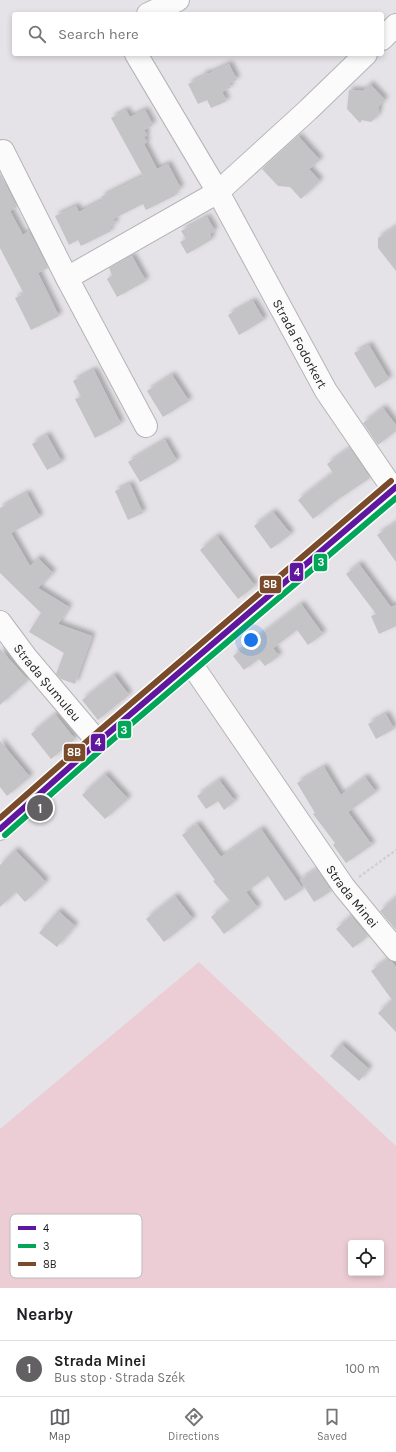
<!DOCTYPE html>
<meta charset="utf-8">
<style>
body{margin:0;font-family:Karla,sans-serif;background:#f6f6f6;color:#202124}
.controls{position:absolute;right:12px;bottom:12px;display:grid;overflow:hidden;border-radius:4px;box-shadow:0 2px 6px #0003}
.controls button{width:36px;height:36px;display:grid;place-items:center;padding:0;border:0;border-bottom:1px solid #e0e0e0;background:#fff;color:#202124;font:20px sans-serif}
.you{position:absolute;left:251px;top:640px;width:14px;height:14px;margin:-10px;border:3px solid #fff;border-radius:50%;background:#1a73e8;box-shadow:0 0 0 6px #1a73e833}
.badge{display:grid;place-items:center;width:26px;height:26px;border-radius:50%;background:#626063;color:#fff;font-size:13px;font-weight:700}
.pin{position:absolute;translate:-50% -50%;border:2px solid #fff;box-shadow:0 1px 4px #0006}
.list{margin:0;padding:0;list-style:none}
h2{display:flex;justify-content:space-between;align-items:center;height:52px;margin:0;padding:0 16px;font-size:17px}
h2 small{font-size:13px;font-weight:400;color:#757577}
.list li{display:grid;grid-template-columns:26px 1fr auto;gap:12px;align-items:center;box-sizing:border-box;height:56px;padding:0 16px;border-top:1px solid #e0e0e0}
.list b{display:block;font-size:15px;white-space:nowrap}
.list p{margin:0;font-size:13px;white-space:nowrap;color:#757577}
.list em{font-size:13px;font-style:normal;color:#757577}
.icon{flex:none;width:22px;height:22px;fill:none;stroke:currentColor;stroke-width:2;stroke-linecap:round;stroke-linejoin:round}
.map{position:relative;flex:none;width:396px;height:1288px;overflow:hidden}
.search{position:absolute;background:#fff;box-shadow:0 2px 6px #0003;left:12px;right:12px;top:12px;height:44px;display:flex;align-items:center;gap:10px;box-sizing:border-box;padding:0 14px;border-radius:4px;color:#757577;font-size:15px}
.sheet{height:108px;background:#fff}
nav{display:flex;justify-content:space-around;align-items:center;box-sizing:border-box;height:56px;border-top:1px solid #e0e0e0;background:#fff;font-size:11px;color:#757577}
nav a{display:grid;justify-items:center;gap:2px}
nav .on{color:#626063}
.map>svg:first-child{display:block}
.green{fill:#edcdd5;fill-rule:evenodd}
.building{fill:#c4c3c5;filter:url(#shadow)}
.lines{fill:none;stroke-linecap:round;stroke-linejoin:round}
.minor-casing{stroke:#b5b4b6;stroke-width:24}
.path{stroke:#d1d0d1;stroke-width:2.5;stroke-dasharray:3 2;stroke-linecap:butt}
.minor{stroke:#fbfbfb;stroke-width:22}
.bus-1-casing{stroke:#fff;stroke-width:9}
.bus-2-casing{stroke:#fff;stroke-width:9}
.bus-3-casing{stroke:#fff;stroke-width:9}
.bus-1{stroke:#6017a0;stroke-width:6}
.bus-2{stroke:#01a659;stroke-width:6}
.bus-3{stroke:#7a4b2a;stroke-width:6}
.labels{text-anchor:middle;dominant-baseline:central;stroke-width:3.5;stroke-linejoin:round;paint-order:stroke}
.street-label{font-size:13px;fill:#1b1a1c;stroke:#fff}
.key{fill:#fff;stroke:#bbbabb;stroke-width:1}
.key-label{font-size:11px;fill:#1b1a1c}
.line-badge{stroke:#fff;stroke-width:1.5}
.badge-label{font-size:11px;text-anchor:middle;font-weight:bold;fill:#fff}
</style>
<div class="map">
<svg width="396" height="1288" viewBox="0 0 396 1288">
<defs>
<filter id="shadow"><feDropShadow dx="3.5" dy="-3.5" stdDeviation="2" flood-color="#0004"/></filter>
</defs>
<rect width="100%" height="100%" fill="#e5e3e7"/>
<path class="green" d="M199,962l197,184v142h-396v-159zM351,1243h30v30h-30z"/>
<g class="building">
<polygon points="229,64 237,80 229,83 231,87 222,92 227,101 211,108 207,100 198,104 188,84 202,77 204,73 208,74"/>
<polygon points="370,84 385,100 379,106 378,115 371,122 362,120 360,123 347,109 349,90 363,91"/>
<polygon points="126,110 130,117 145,110 153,125 144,130 147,135 144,137 147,142 144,144 157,169 168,164 181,189 174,192 176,195 146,210 143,204 113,219 116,224 109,227 111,231 81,246 78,240 69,245 55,216 76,206 79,212 103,200 101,197 143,176 111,118"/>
<polygon points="298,136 320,160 309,169 320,181 301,199 290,187 278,186 262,169"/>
<polygon points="0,173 17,207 10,211 23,235 29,231 48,268 38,273 59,316 31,330 15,298 24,294 0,248"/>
<polygon points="207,217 215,231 211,233 211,240 187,254 180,242 186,239 181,231"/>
<polygon points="396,227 396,271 378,248 378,238"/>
<polygon points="132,256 146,281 117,297 107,279 112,275 109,268"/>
<polygon points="253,301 264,320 239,335 228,315"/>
<polygon points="369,345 389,379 375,388 354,353"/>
<polygon points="94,370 121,424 95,438 75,399 81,397 73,381"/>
<polygon points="172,375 189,401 163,417 147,391"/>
<polygon points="383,408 396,425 396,431 378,445 363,423"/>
<polygon points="47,435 62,462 47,470 32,444"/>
<polygon points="165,440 177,461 140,482 128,462"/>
<polygon points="350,448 370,478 337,500 313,519 298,500 333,473 327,464"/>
<polygon points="130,484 143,513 128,520 115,491"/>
<polygon points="27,493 40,517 11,533 30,566 38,558 53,573 38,588 69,607 58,624 92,636 75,684 61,679 56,674 64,653 29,632 41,613 0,573 0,508"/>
<polygon points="273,512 291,534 271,549 254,526"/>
<polygon points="396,523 396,562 377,535"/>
<polygon points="217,536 255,586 238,599 200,550"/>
<polygon points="359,564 391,607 396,605 396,626 379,634 371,616 376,614 346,574"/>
<polygon points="301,604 323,634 308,645 297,630 273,648 279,656 265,666 259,659 244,670 233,656"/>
<polygon points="0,649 28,680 0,705"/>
<polygon points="114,675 129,695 98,720 82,700"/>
<polygon points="55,714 75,739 51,759 31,734"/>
<polygon points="386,714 394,729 376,739 368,724"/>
<polygon points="0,741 30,777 7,796 0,787"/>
<polygon points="324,767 341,795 365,777 376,792 348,812 372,845 346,863 333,845 335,843 313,814 315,813 297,783"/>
<polygon points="105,774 128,799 105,819 82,795"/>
<polygon points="219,780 235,801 224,810 218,801 206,809 197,796"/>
<polygon points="197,824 221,857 261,829 303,889 285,901 268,876 246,892 258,908 224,934 211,917 230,901 213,881 215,880 182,835"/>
<polygon points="15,850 46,882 25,902 16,892 0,907 0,865"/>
<polygon points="317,869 331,891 314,902 300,880"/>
<polygon points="175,896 193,919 164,942 146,919"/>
<polygon points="396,897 396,930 380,911"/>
<polygon points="58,911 75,926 57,947 39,933"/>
<polygon points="351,916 368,936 353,948 336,929"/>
<polygon points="388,959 392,962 396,967 396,1032 378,1013 392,1000 371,971"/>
<polygon points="341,1044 369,1069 359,1081 330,1056"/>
</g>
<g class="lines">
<g class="minor-casing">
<g id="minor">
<polyline points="148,14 178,0"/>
<polyline points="382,39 396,25"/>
<path id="s1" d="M136,54l82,138 108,199 67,98"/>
<polyline points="3,151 67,278 218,192 308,110 366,54"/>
<polyline points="67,278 146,426"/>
<path id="s2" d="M0,622l26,35 72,85"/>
<path id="s3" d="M190,662l154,225 52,63"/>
<polyline points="0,829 98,742 396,487"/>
</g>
</g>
<polyline class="path" points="359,877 396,850"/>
<use href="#minor" class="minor"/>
<g class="bus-1-casing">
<polyline id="bus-1" points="0,829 98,742 396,487"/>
</g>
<g class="bus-2-casing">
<polyline id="bus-2" points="5,835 103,748 396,498"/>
</g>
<g class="bus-3-casing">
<polyline id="bus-3" points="0,818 93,736 391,481"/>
</g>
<use href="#bus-1" class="bus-1"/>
<use href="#bus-2" class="bus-2"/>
<use href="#bus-3" class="bus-3"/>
</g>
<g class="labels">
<g class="street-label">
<text stroke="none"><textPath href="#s1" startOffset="333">Strada Fodorkert</textPath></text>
<text stroke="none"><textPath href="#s2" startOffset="77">Strada Șumuleu</textPath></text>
<text stroke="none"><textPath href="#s3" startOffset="285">Strada Minei</textPath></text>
</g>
</g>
<rect x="10" y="1214" width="132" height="64" rx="6" class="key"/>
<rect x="18" y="1226" width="18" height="4" fill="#6017a0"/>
<rect x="18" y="1244" width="18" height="4" fill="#01a659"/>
<rect x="18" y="1262" width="18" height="4" fill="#7a4b2a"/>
<g class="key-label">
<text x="43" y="1232">4</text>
<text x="43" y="1250">3</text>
<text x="43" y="1268">8B</text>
</g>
<g class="line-badge">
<rect x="313" y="553" width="15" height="19" rx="4" fill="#01a659"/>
<rect x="289" y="562" width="15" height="20" rx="4" fill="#6017a0"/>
<rect x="259" y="575" width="23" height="19" rx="4" fill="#7a4b2a"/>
<rect x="117" y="720" width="15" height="19" rx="4" fill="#01a659"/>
<rect x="90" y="733" width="16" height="19" rx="4" fill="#6017a0"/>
<rect x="63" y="743" width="23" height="19" rx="4" fill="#7a4b2a"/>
</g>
<g class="badge-label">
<text x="321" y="566">3</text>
<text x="297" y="576">4</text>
<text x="270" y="588">8B</text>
<text x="124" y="734">3</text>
<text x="98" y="746">4</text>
<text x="74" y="756">8B</text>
</g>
</svg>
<div class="controls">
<button><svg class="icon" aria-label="locate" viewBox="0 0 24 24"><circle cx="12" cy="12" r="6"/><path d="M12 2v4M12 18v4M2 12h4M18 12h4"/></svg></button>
</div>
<div class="you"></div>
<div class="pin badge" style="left:40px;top:808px">1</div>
<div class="search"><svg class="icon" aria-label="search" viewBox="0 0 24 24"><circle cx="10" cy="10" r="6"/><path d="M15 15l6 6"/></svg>Search here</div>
</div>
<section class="sheet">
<h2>Nearby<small></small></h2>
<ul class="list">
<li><span class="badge">1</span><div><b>Strada Minei</b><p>Bus stop · Strada Szék</p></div><em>100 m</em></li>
</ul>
</section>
<nav>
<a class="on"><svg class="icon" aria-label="map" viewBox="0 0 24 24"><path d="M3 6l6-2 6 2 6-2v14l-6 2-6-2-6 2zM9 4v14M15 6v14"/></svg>Map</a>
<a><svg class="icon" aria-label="directions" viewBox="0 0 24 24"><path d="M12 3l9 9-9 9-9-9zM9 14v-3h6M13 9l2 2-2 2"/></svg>Directions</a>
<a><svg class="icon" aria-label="saved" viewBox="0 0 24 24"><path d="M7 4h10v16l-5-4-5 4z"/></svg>Saved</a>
</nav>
